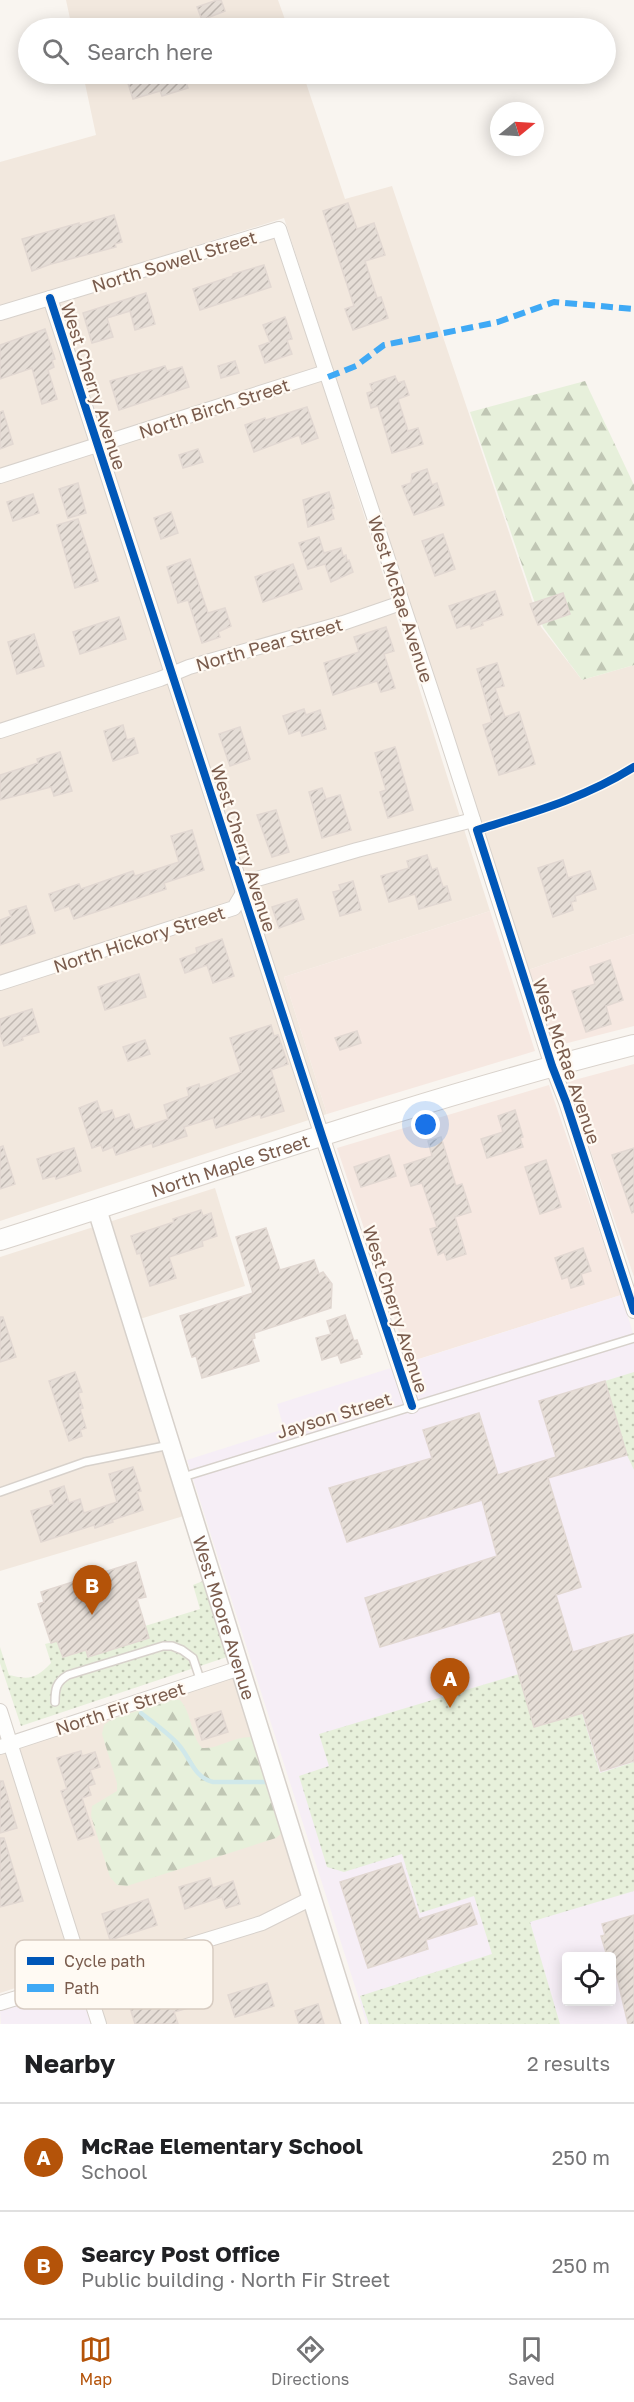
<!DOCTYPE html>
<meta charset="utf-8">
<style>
body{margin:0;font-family:"Golos Text",sans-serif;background:#f2f2f2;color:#202124}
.controls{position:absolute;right:18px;bottom:18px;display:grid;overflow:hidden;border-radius:6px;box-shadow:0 3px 15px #0003}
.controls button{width:54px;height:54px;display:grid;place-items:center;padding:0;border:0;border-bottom:2px solid #e0e0e0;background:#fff;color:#202124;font:30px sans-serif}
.compass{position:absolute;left:490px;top:102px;width:54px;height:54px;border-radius:50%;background:#fff;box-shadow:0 3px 15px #0003;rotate:72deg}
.you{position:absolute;left:426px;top:1125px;width:21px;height:21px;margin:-15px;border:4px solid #fff;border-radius:50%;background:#1a73e8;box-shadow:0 0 0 9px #1a73e833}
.badge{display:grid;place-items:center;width:39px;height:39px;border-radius:50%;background:#b45309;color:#fff;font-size:20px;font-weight:700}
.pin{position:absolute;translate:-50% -50px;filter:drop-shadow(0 2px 3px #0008)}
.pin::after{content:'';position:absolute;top:32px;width:21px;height:18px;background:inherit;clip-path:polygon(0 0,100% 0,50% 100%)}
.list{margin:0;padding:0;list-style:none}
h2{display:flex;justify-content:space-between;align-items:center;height:78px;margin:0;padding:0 24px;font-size:26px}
h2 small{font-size:20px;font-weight:400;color:#757577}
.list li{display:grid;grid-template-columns:39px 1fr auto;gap:18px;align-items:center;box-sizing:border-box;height:108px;padding:0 24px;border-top:2px solid #e0e0e0}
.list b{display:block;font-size:22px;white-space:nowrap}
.list p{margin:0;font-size:20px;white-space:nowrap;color:#757577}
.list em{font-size:20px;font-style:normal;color:#757577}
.icon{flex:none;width:33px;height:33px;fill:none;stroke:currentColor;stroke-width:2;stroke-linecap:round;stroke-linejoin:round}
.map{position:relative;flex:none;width:634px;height:2024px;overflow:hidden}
.search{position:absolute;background:#fff;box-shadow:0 3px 15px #0003;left:18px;right:18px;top:18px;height:66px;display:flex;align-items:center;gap:15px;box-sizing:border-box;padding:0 21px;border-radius:33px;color:#757577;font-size:22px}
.sheet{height:294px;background:#fff}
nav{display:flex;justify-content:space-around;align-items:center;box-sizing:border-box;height:84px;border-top:2px solid #e0e0e0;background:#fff;font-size:16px;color:#757577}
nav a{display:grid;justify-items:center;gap:3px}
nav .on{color:#b45309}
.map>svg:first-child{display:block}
.residential{fill:#f2e8de}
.commercial{fill:#f6e8e1}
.education{fill:#f6eef6;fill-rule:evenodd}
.grass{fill:url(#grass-dots)}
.forest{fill:url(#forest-firs)}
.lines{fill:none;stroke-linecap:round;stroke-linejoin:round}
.stream{stroke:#d0e8ea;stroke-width:4.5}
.building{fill:url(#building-hatch);stroke:#e2d8d2;stroke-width:1.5}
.service-casing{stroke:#d7d1cb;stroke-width:10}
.minor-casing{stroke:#d7d1cb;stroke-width:16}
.tertiary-casing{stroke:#d7d1cb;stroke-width:21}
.secondary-casing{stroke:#d9d2cb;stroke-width:22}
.service{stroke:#fefefd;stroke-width:7}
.minor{stroke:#fefefd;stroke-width:14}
.tertiary{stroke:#fefefd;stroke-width:18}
.secondary{stroke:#fefefd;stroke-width:20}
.quiet{stroke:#3fa9f5;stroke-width:6;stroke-dasharray:12 6;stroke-linecap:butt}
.cycleway-casing{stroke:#fffaf3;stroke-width:11}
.cycleway{stroke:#0057b8;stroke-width:8}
.labels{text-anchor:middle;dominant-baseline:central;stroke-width:4.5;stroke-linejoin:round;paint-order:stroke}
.street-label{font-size:18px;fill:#7a5c4d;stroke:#fffaf3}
.key{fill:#fffaf3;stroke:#d7cbc1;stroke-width:1.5}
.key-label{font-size:16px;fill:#7a5c4d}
</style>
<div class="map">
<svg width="634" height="2024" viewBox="0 0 634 2024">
<defs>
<pattern id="grass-dots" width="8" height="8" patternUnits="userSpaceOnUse" patternTransform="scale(1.5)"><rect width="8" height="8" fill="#e7f0db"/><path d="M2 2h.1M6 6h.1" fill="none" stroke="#c0c6b4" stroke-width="1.8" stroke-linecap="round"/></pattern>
<pattern id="forest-firs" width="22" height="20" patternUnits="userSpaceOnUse" patternTransform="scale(1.5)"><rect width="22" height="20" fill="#e7f0db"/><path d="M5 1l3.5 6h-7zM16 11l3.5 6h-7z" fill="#c0c6b4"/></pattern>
<pattern id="building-hatch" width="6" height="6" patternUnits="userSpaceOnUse" patternTransform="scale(1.5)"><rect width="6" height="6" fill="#e6ded7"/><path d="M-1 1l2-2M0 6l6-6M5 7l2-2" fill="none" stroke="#bfb7b1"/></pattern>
</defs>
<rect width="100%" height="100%" fill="#f9f5f0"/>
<g class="residential">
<polygon points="66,0 278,0 288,28 72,28"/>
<polygon points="83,74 303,74 345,199 392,186 541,627 582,680 634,665 634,934 528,970 284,218 0,307 0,162 96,135"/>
<polygon points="275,235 490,911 284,977 327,1114 0,1221 0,321"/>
<polygon points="215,1188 245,1286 124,1324 187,1515 0,1571 0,1257"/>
<polygon points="238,1676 347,2024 106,2024 86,1965 0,1993 0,1748 2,1753"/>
</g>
<g class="commercial">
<polygon points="490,911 535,1051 327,1114 284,977"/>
<polygon points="634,934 634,1026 552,1047 528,970"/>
<polygon points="634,1064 634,1277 567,1082"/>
<polygon points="549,1085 621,1295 409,1362 337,1148"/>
</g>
<g class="education">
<path d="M621,1295l13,41v688h-267l-180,-564 97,-31 -7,-25zM566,1956h46v46h-46z"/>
<polygon points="78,1984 91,2024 1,2024 0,2009"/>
</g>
<g class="grass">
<polygon points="634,1372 634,1470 627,1455 605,1381"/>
<path d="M203,1581l24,76 -206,69 -21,-63v-16l9,28c20,5 27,4 42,-12l-6,-19 12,-3 6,16 23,-7 2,7 61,-19 -4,-12 55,-17 -7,-24z"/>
<polygon points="519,1674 582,1713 600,1773 634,1762 634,1891 530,1922 560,2024 369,2024 360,1996 492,1954 474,1896 420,1913 402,1854 344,1872 327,1867 299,1776 329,1766 319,1734"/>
</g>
<g class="forest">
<polygon points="585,381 634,485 634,665 582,680 543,627 470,412"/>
<path d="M172,1700h8c12,13 10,34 22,48 17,1 32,-12 50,-11l4,5 27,90 -7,6 -149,48 -10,-1 -7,-8 -19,-61 1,-10 25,-15v-8l-15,-49 2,-9 8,-6z"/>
</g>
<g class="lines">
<path class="stream" d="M141,1713c13,10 27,20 37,31 13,14 15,33 35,38h54"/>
</g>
<g class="building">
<polygon points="217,0 221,0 225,11 202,20 197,7"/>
<polygon points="125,74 183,74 188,88 162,96 160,91 133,99"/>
<polygon points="348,203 357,229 374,223 385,255 365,261 377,298 381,297 388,318 353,330 345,309 354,306 323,211"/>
<polygon points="114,215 122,242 115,244 116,247 51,264 32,271 22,239 79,223 79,225"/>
<polygon points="264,265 271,287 200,310 193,289 233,276 233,274"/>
<polygon points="146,293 155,324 135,330 130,311 107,318 113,337 92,343 83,313"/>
<polygon points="285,317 292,339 287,340 292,354 265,363 259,346 270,342 263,325"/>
<polygon points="45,329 55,359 52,360 54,367 48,370 57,399 42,404 32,368 0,379 0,345"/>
<polygon points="235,361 239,373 221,378 218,366"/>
<polygon points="165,366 167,371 182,367 189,387 119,410 110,381"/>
<polygon points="395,376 398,383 404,381 409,395 398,399 408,431 418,428 423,444 392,453 378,406 371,408 367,393 373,391 370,384"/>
<polygon points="307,407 318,438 302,444 299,435 254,452 245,425 265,418 266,420"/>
<polygon points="3,411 13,444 0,449 0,412"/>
<polygon points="198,449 203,462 183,468 179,455"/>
<polygon points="427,469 432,485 437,483 444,505 414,515 402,486 411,483 412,474"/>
<polygon points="78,483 86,513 68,518 59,489"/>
<polygon points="329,492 334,508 331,509 334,519 308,527 303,500"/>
<polygon points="33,494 39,513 13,521 7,502"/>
<polygon points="171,512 178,533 161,539 154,518"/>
<polygon points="78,519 98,581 75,588 57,525"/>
<polygon points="443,534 455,569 435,576 422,541"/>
<polygon points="319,537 324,553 341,548 343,556 346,555 347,561 349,560 353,572 331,582 325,564 308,569 299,543"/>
<polygon points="190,559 208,613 225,608 231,626 218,632 220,637 202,643 188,600 178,603 167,567"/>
<polygon points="293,564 302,589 263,602 255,577"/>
<polygon points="495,591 503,615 482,622 483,625 471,629 470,624 457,628 449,606"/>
<polygon points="563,593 570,614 538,625 530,604"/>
<polygon points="119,617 126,639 80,654 73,632"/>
<polygon points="386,627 394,651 384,654 395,688 381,692 377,681 333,695 324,663 359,652 354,637"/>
<polygon points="34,634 44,666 17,674 8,642"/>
<polygon points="497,663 504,686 495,688 505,717 519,712 535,764 499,775 483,725 492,722 477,669"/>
<polygon points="304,709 306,715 320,710 326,729 302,736 300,730 289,734 283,716"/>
<polygon points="123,725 127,740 134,738 138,753 113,761 104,731"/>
<polygon points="240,727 250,759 230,766 219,734"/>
<polygon points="395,747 413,810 388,818 380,792 386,790 375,753"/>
<polygon points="60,752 72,791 54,796 51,787 0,800 0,775 38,763 37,759"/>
<polygon points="322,788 326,799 340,795 351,830 322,838 309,792"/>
<polygon points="276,810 289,852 272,857 257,815"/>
<polygon points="192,830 204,870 164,883 166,889 74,919 69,906 55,911 49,894 79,884 81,889 133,871 135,876 179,862 171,836"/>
<polygon points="427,855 432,870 437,868 443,887 447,886 451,900 419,909 415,894 389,902 381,876 409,868 407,861"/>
<polygon points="563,860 568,878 590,871 596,889 575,896 576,901 571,902 573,910 553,917 538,868"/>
<polygon points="353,881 361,910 340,916 333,892 341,890 339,885"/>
<polygon points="297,899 304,919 279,928 272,907"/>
<polygon points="26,906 35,933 0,945 0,920 11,916 9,911"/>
<polygon points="222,939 234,976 213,983 207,965 185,973 180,959 197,953 196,948"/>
<polygon points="610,960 623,1000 606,1006 611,1024 586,1032 572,991 595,984 590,967"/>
<polygon points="139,974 146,997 105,1010 98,987"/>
<polygon points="32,1009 39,1032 22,1037 23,1040 4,1046 0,1034 0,1019"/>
<polygon points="271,1025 274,1036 278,1035 288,1064 271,1070 284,1111 261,1118 260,1114 216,1128 213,1118 184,1127 187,1136 153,1147 152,1143 116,1155 113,1147 103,1151 101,1145 92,1148 79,1108 97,1101 101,1113 112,1110 115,1119 129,1114 135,1130 168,1119 164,1105 189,1096 187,1088 199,1084 200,1088 241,1072 230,1038"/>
<polygon points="357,1031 361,1043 340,1050 335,1038"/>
<polygon points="145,1040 150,1054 128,1061 123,1047"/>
<polygon points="515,1110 523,1137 520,1138 523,1147 487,1158 481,1139 503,1132 498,1116"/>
<polygon points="441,1137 456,1186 462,1184 471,1212 455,1217 466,1254 447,1260 444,1252 438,1255 430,1229 437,1227 422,1183 411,1186 404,1165 432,1156 428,1141"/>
<polygon points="3,1146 15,1184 0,1189 0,1147"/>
<polygon points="74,1148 81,1171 56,1179 55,1176 43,1179 37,1159"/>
<polygon points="634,1148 634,1212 632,1213 612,1155"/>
<polygon points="389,1155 396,1176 361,1187 354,1167"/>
<polygon points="546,1160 561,1207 540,1214 525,1167"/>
<polygon points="201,1210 203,1216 211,1213 217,1236 202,1241 203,1246 169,1257 176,1278 150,1286 140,1253 137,1254 131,1236 174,1222 173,1219"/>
<polygon points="266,1228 280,1270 314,1260 319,1274 323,1272 332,1284 331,1308 254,1333 255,1338 252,1339 259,1361 202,1378 196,1356 192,1357 180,1316 253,1293 236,1237"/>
<polygon points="583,1248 591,1271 581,1274 584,1284 571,1288 568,1277 562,1279 555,1258"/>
<polygon points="345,1315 354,1341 357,1340 362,1354 359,1355 360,1357 341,1363 338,1355 322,1360 316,1338 331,1334 327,1321"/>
<polygon points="0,1317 3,1317 16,1357 0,1362"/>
<polygon points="75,1372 82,1392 78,1393 83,1408 80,1409 86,1428 80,1430 82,1436 69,1441 49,1381"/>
<polygon points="605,1381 627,1455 548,1478 581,1587 556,1595 573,1652 634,1634 634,1761 601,1771 583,1713 534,1727 500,1611 380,1647 365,1598 497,1556 482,1500 347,1542 329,1488 432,1458 423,1430 479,1413 498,1475 556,1457 539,1401"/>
<polygon points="133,1467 141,1491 137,1492 143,1510 112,1520 113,1522 95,1528 94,1525 41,1542 31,1511 54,1504 50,1491 64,1486 69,1503 80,1499 84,1513 117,1502 109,1474"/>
<polygon points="136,1562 146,1597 137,1599 149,1638 88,1657 86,1650 63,1657 57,1641 51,1643 38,1604 44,1602 41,1592"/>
<polygon points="221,1711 228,1732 202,1740 195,1719"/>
<polygon points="81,1751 82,1756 95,1752 100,1767 90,1770 95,1784 88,1786 91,1795 82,1798 94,1835 78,1840 61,1791 67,1789 57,1758"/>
<polygon points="0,1781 3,1781 17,1828 0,1833"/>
<polygon points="0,1838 4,1838 23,1901 0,1907"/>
<polygon points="401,1863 419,1919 470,1903 477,1924 426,1940 428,1949 368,1968 340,1882"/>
<polygon points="210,1878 213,1888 233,1881 240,1904 226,1908 222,1897 185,1909 179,1887"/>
<polygon points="148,1899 157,1925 110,1940 102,1914"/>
<polygon points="634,1915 634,2024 628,2024 615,1969 612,1956 607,1956 601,1936 605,1935 602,1924"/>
<polygon points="185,1983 192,2007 174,2012 178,2024 135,2024 128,2001"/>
<polygon points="267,1983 274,2006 235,2017 228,1995"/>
<polygon points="318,2004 324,2024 299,2024 295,2011"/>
</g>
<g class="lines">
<g class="service-casing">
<g id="service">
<polyline points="183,1477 634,1338"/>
<polyline points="0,1492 85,1462 170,1445"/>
<path d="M55,1702c0,-13 1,-20 13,-27l95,-29h9l10,4 11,8 8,24"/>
</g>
</g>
<g class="minor-casing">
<g id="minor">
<polyline points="50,298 322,1136 412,1406"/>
<polyline points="0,313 279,229 442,723 552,1066 566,1102 634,1311"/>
<polyline points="0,476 326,372"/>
<polyline points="0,731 160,679 189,667 343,623 401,603"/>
<polyline points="0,983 234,908 250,881 357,850 473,820"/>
<polyline points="0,1711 99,2024"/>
<polyline points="0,1747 240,1668"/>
<polyline points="0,2003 262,1923 312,1898"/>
</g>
</g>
<g class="tertiary-casing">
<g id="tertiary">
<path id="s1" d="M97,1209l254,815"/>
</g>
</g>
<g class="secondary-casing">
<g id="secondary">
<path id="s2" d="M0,1240c210,-67 420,-141 634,-195"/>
</g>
</g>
<use href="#service" class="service"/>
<use href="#minor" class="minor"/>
<use href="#tertiary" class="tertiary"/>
<use href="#secondary" class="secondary"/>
<polyline class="quiet" points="328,377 356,366 384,345 498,322 554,302 634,309"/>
<g class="cycleway-casing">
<g id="cycleway">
<polyline points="50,298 322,1136 412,1406"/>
<path d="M634,767c-49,31 -103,46 -157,63l75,236 14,36 68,209"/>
</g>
</g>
<use href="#cycleway" class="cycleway"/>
</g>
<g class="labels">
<g class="street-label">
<text transform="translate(174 261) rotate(-17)">North Sowell Street</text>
<text transform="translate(94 386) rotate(72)">West Cherry Avenue</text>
<text transform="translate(214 408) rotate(-18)">North Birch Street</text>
<text transform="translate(401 599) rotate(72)">West McRae Avenue</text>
<text transform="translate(269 644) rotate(-16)">North Pear Street</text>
<text transform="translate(244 848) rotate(72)">West Cherry Avenue</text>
<text transform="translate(139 939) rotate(-18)">North Hickory Street</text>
<text transform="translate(567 1061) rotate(71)">West McRae Avenue</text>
<text stroke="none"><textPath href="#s2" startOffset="242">North Maple Street</textPath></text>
<text transform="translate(396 1309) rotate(72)">West Cherry Avenue</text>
<text transform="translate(334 1415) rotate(-17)">Jayson Street</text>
<text stroke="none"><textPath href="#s1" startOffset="428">West Moore Avenue</textPath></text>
<text transform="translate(120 1708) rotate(-18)">North Fir Street</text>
</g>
</g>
<rect x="15" y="1940" width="198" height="69" rx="9" class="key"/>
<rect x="27" y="1957" width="27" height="8" fill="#0057b8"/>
<rect x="27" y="1984" width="27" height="8" fill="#3fa9f5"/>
<g class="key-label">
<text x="64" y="1967">Cycle path</text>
<text x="64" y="1994">Path</text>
</g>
</svg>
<div class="controls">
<button><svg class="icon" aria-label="locate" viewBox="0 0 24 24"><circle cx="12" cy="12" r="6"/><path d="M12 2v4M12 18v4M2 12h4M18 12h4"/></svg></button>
</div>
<svg class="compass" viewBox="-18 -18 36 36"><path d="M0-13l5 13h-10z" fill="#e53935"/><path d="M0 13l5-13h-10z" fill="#757577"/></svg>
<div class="you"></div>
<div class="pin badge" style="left:450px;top:1708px">A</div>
<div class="pin badge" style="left:92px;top:1615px">B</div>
<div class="search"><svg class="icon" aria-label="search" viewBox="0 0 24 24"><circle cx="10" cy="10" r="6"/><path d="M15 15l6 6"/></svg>Search here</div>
</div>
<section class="sheet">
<h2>Nearby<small>2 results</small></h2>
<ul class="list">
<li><span class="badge">A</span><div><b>McRae Elementary School</b><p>School</p></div><em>250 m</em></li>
<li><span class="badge">B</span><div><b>Searcy Post Office</b><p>Public building · North Fir Street</p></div><em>250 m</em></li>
</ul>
</section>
<nav>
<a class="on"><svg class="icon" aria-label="map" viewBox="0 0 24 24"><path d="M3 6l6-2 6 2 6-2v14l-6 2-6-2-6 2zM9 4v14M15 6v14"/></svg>Map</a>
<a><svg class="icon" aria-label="directions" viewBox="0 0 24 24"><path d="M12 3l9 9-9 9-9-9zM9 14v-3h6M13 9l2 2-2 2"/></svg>Directions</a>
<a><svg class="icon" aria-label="saved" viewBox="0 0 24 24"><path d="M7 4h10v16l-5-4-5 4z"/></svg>Saved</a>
</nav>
